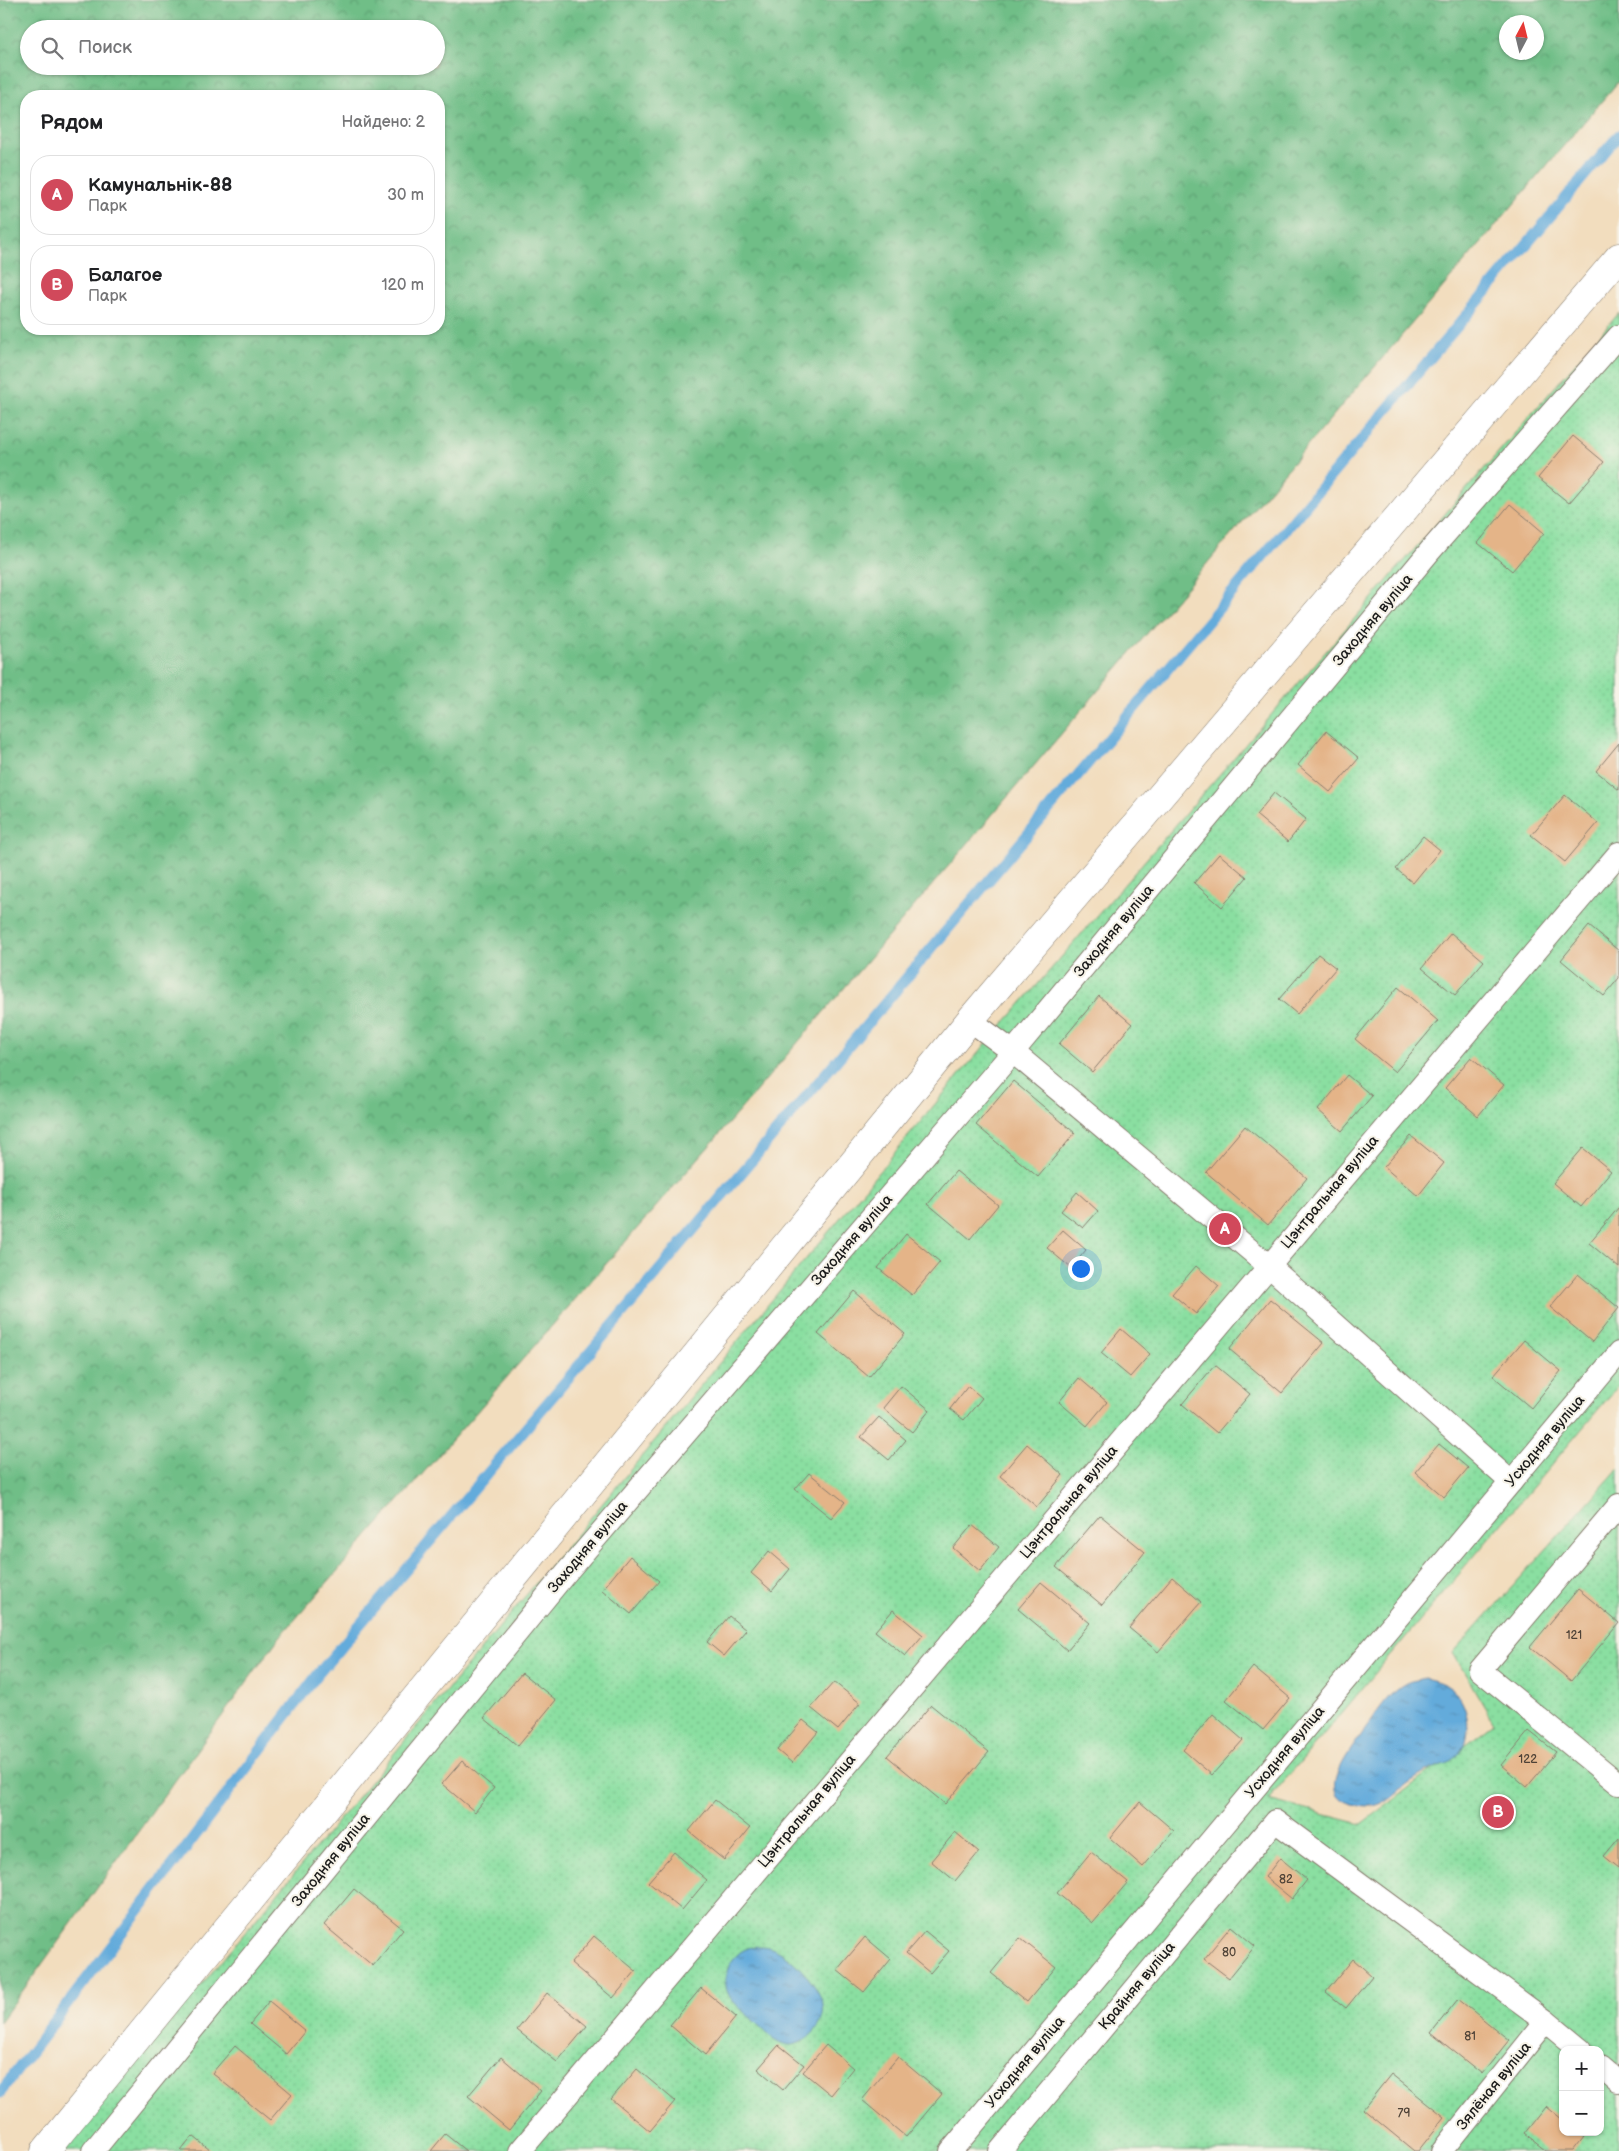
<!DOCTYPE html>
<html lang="ru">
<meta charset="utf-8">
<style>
body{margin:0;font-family:"Balsamiq Sans",sans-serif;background:#f6f6f6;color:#202124}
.controls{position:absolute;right:15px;bottom:15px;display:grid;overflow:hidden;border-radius:10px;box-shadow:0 1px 4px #0004}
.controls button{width:45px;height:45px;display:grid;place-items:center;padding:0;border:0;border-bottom:1px solid #e0e0e0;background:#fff;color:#202124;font:25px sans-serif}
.compass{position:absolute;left:1499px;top:15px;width:45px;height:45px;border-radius:50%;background:#fff;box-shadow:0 1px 4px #0004;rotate:7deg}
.you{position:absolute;left:1080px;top:1268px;width:18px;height:18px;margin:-12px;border:4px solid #fff;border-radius:50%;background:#1a73e8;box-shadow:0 0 0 8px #1a73e833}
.badge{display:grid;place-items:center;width:32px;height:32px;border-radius:50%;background:#d1495b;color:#fff;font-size:16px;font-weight:700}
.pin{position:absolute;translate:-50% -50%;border:2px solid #fff;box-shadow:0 1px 5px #0006}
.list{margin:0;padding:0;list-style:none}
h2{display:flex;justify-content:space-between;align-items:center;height:65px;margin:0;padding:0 20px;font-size:21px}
h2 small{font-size:16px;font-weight:400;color:#757577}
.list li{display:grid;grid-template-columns:32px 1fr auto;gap:15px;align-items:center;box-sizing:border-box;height:80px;margin:0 10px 10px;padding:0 10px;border:1px solid #e0e0e0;border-radius:20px}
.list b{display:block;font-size:19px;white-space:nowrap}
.list p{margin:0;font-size:16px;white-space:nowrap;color:#757577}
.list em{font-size:16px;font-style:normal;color:#757577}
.icon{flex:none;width:28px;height:28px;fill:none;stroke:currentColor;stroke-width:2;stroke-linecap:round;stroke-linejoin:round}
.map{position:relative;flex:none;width:1619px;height:2151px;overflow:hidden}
.search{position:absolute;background:#fff;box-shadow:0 1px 4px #0004;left:20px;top:20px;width:425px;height:55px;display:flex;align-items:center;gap:12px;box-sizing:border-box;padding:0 18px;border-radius:28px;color:#757577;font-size:19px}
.panel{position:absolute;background:#fff;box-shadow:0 1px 4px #0004;left:20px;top:90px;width:425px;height:245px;border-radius:20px}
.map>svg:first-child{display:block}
.forest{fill:url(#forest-crowns);stroke:#466d52;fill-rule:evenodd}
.garden{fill:url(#garden-dots);stroke:#537e5e;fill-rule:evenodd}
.water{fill:url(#water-ripples);stroke:#40647c}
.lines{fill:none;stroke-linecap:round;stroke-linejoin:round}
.stream{stroke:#64abdb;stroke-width:11}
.building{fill:#e4b488}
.service-casing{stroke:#877c6d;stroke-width:24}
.minor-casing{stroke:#877c6d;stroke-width:29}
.service{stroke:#fff;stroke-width:22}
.minor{stroke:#fff;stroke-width:28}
.labels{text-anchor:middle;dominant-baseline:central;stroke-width:4;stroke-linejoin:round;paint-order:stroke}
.number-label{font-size:12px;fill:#4e4237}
.street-label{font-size:15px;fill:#1c1c1c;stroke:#f7f3e8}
</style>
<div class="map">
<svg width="1619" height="2151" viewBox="0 0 1619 2151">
<defs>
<pattern id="forest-crowns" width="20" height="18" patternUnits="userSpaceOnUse" patternTransform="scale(1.25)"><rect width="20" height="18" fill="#6fbe87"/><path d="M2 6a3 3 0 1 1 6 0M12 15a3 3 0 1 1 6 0" fill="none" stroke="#5a9a6e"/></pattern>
<pattern id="garden-dots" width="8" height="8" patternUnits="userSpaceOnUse" patternTransform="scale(1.25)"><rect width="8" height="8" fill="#8adfa1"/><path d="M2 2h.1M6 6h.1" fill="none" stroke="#76bf8a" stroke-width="1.8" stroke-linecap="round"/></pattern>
<pattern id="water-ripples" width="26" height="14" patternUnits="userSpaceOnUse" patternTransform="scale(1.25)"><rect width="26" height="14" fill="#64abdb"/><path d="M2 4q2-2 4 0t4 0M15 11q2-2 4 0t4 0" fill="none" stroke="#528ab1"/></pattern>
</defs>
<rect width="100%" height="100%" fill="#f7f3e8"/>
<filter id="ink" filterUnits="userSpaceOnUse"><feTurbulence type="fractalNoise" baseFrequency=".02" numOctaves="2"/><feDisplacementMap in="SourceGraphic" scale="10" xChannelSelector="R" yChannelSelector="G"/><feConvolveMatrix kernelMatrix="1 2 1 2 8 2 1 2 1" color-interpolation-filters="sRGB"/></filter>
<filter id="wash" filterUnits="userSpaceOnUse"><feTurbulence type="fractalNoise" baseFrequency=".0096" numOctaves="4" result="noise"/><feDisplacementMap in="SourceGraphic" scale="20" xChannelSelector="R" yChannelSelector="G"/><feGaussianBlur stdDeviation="1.12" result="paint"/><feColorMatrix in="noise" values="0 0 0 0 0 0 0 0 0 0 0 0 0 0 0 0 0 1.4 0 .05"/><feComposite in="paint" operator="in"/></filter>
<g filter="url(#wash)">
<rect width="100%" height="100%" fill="#f2ddbe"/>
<path class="forest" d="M0,0h1619v81l-908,1063 -433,495 -278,383zM1506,22h30v30h-30zM29,29h407v37h-407zM26,96h413v233h-413z"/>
<path class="garden" d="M1619,313v1072l-351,415 93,24 133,-101 -41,-70 166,-185v683h-1556l898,-1078zM1563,2050h37v82h-37z"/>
<g class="water">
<path d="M1425,1678c11,3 21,5 30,14 16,16 19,54 -2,68 -3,3 -9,4 -14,6 -10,4 -20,10 -29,16 -13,9 -25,25 -42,24 -60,-3 -22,-49 -4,-75 12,-16 24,-39 42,-48 6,-3 13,-3 19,-5z"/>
<path d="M756,1946c5,0 10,0 15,2 18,5 49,38 52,57 2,10 -3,21 -10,28 -6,6 -14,12 -23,12 -15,-1 -25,-14 -35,-23 -7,-7 -15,-13 -22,-21 -13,-14 -8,-39 9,-50 3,-2 9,-4 14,-5z"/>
</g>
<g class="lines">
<polyline class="stream" points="0,2093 318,1674 1619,135"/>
</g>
<g id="blocks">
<g class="building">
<polygon points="1573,436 1604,462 1569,503 1538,478"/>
<polygon points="1510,504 1544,533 1512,571 1478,543"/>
<polygon points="1326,731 1359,758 1330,792 1298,765"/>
<polygon points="1619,743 1619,790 1596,771"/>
<polygon points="1274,793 1306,819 1288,842 1256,815"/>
<polygon points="1565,795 1598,823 1565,862 1531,835"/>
<polygon points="1423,836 1440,850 1413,883 1396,869"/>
<polygon points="1219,854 1247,877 1222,907 1194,883"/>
<polygon points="1589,926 1619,951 1619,978 1604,996 1561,960"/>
<polygon points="1451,933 1484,961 1455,995 1422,968"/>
<polygon points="1318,954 1336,968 1297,1014 1279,999"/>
<polygon points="1398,987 1438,1021 1395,1072 1355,1039"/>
<polygon points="1099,996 1132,1024 1092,1072 1059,1044"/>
<polygon points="1471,1057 1504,1085 1478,1116 1445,1088"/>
<polygon points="1347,1075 1372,1096 1342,1131 1318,1110"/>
<polygon points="1013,1081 1075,1133 1038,1177 976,1125"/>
<polygon points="1245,1126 1307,1178 1268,1225 1206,1172"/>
<polygon points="1411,1136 1444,1163 1418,1196 1384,1167"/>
<polygon points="1583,1148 1611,1171 1581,1207 1553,1183"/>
<polygon points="956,1171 998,1205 970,1239 928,1204"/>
<polygon points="1077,1192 1098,1211 1083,1228 1061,1211"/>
<polygon points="1619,1207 1619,1268 1589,1243"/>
<polygon points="1063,1230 1086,1250 1071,1268 1047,1248"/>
<polygon points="906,1234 940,1262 912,1295 878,1268"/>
<polygon points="1196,1266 1219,1286 1196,1314 1172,1294"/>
<polygon points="1578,1274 1619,1308 1592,1342 1550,1307"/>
<polygon points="854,1291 905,1334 869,1377 818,1334"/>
<polygon points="1270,1299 1324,1343 1282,1393 1229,1349"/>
<polygon points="1121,1329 1150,1354 1130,1377 1101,1353"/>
<polygon points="1524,1340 1561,1371 1531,1408 1493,1376"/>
<polygon points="1215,1365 1250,1394 1217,1433 1182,1404"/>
<polygon points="1079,1378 1107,1402 1087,1426 1059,1402"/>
<polygon points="901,1386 930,1410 912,1432 883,1408"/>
<polygon points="968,1386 982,1398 964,1420 950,1409"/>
<polygon points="879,1417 906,1440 889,1460 861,1437"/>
<polygon points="1027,1444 1063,1475 1037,1507 1000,1476"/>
<polygon points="1439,1444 1468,1468 1444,1497 1415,1472"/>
<polygon points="809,1473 845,1502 831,1518 795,1489"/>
<polygon points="1100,1515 1145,1552 1102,1605 1056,1567"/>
<polygon points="972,1525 999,1547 980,1571 953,1548"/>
<polygon points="769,1551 790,1569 772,1591 751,1573"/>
<polygon points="630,1556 659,1581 631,1614 602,1590"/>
<polygon points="1172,1577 1201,1602 1158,1652 1129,1628"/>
<polygon points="1041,1582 1090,1623 1067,1650 1018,1609"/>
<polygon points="1578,1589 1619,1623 1571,1681 1530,1647"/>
<polygon points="893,1610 923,1635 905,1656 875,1631"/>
<polygon points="729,1616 746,1630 724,1656 707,1642"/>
<polygon points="1253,1667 1290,1698 1263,1730 1226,1700"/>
<polygon points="522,1673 556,1700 518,1746 484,1718"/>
<polygon points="834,1682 860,1703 838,1730 811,1708"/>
<polygon points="931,1705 989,1752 945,1804 887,1756"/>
<polygon points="1213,1714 1243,1740 1212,1775 1183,1750"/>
<polygon points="803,1720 818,1732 792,1763 777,1750"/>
<polygon points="1529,1731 1556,1752 1527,1787 1501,1765"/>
<polygon points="462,1761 494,1788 475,1812 442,1784"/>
<polygon points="715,1800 750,1828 724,1860 689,1831"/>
<polygon points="1140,1802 1174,1831 1143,1867 1110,1838"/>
<polygon points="955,1832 979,1852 955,1881 931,1861"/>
<polygon points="1619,1838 1619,1868 1604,1856"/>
<polygon points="674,1852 707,1880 682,1910 648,1882"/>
<polygon points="1091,1852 1128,1882 1093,1923 1057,1893"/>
<polygon points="1280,1858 1307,1880 1292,1899 1265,1877"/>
<polygon points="354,1889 403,1929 373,1966 324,1925"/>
<polygon points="1231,1926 1255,1946 1229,1978 1204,1959"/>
<polygon points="925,1931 949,1951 930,1973 906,1953"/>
<polygon points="594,1936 636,1971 613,1998 571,1963"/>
<polygon points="865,1937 891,1959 864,1992 837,1970"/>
<polygon points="1020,1938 1056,1967 1027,2002 991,1973"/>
<polygon points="1353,1959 1372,1976 1346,2008 1326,1992"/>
<polygon points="701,1988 736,2017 705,2055 670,2025"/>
<polygon points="547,1993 587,2026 557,2062 517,2030"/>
<polygon points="1458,1999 1509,2040 1482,2074 1431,2033"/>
<polygon points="269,2001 305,2031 286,2054 250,2024"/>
<polygon points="779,2045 804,2065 783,2090 758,2069"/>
<polygon points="826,2045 853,2068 831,2095 803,2072"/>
<polygon points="235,2046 292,2094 270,2120 212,2073"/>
<polygon points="501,2057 541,2091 509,2130 468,2096"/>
<polygon points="898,2057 942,2094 906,2137 862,2100"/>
<polygon points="637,2069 675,2101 650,2131 611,2099"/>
<polygon points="1391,2074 1445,2117 1418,2151 1414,2151 1363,2109"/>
<polygon points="1546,2106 1563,2120 1563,2132 1578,2132 1584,2137 1573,2151 1546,2151 1524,2134"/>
<polygon points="445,2134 466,2151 431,2151"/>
<polygon points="193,2136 211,2151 181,2151"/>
</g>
</g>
</g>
<g filter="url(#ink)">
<use href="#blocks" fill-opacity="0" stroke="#877c6d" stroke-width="1"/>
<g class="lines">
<g class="service-casing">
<g id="service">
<polyline points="970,1020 1013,1052 1268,1265 1511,1482"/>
<polyline points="1619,1505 1480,1670 1619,1784"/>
<polyline points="1600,2066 1619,2082"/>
<polyline points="93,2151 565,1574 1013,1052 1430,551 1619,336"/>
<polyline points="520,2151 1619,853"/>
<polyline points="951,2151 1619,1353"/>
<polyline points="1000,2151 1275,1821 1546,2021 1581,2050"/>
<polyline points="1442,2151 1546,2021"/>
</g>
</g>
<g class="minor-casing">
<polyline id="minor" points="45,2151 970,1020 1619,257"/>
</g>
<use href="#service" class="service"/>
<use href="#minor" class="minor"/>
</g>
</g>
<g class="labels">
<g class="number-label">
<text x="1574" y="1635">121</text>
<text x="1528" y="1759">122</text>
<text x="1286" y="1879">82</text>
<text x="1229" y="1952">80</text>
<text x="1470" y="2036">81</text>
<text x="1404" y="2113">79</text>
</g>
<g class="street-label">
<text transform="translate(1373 620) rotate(-50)">Заходняя вуліца</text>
<text transform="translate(1114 931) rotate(-50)">Заходняя вуліца</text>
<text transform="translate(1330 1192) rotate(-50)">Цэнтральная вуліца</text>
<text transform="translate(852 1240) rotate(-49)">Заходняя вуліца</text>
<text transform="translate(1545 1441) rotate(-50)">Усходняя вуліца</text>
<text transform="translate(1069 1502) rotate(-50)">Цэнтральная вуліца</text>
<text transform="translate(588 1547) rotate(-50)">Заходняя вуліца</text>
<text transform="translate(1285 1752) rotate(-50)">Усходняя вуліца</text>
<text transform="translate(807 1811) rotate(-50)">Цэнтральная вуліца</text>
<text transform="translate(331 1860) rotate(-51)">Заходняя вуліца</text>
<text transform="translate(1137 1986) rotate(-50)">Крайняя вуліца</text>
<text transform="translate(1025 2062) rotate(-50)">Усходняя вуліца</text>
<text transform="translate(1494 2086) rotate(-51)">Зялёная вуліца</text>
</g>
</g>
</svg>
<div class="controls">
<button>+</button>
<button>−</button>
</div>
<svg class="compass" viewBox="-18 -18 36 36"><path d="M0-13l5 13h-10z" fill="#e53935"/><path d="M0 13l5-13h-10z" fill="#757577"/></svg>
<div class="you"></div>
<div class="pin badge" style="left:1225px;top:1229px">A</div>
<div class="pin badge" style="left:1498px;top:1812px">B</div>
<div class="search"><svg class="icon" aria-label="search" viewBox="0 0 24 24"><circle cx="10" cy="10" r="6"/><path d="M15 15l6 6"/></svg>Поиск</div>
<section class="panel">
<h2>Рядом<small>Найдено: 2</small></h2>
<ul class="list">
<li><span class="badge">A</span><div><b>Камунальнік-88</b><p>Парк</p></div><em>30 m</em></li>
<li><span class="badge">B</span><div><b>Балагое</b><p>Парк</p></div><em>120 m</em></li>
</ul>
</section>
</div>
